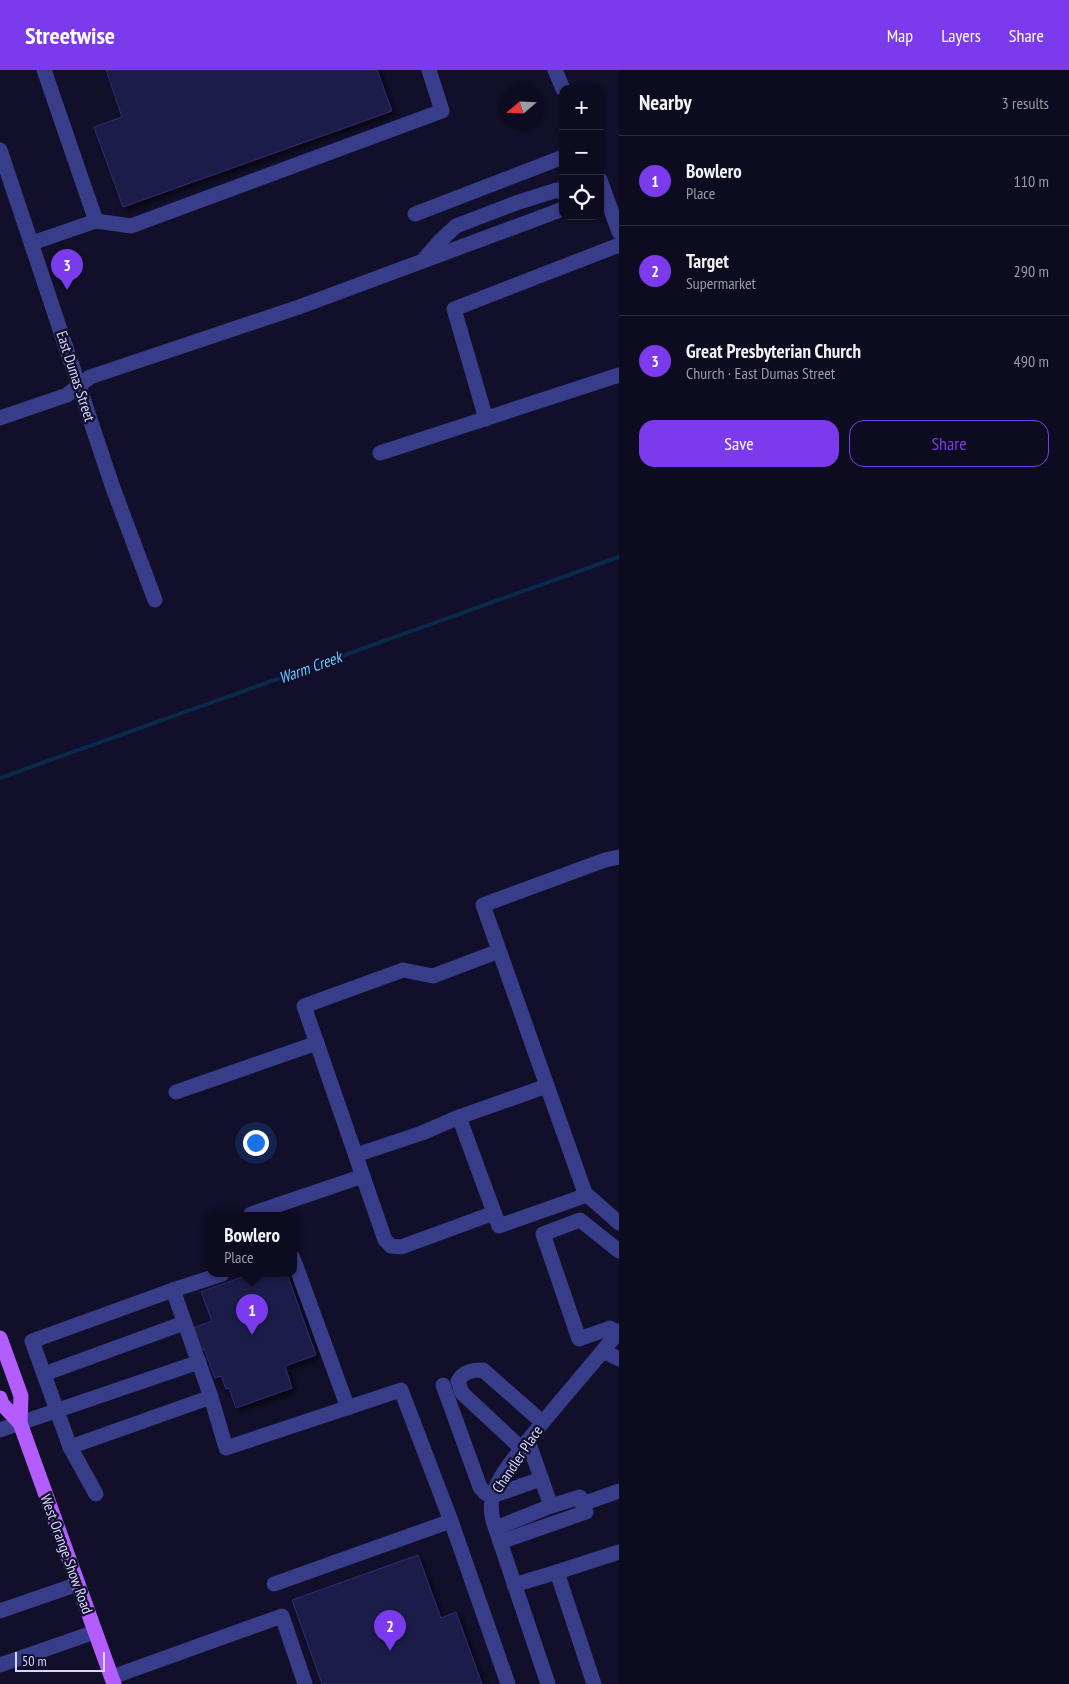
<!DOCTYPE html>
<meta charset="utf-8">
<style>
body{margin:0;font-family:"PT Sans Narrow",sans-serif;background:#1b192c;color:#f1f3f6}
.controls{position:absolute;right:15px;top:15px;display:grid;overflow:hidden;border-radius:10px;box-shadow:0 1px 4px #0004}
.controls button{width:45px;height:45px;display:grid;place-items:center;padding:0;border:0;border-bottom:1px solid #2d2b3d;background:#0d0b1f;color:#f1f3f6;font:25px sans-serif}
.compass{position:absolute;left:499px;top:15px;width:45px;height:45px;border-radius:50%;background:#0d0b1f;box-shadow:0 1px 4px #0004;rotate:251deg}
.scale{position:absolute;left:15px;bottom:12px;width:90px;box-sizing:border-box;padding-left:5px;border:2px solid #d7d6ff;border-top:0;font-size:14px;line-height:18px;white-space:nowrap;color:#d7d6ff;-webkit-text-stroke:4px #110f29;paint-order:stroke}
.you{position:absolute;left:255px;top:1072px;width:18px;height:18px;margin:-12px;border:4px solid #fff;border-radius:50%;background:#1a73e8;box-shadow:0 0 0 8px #1a73e833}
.badge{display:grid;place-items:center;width:32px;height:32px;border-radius:50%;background:#7c3aed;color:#fff;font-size:16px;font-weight:700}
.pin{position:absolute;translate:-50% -41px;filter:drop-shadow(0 1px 2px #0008)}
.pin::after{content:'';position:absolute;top:26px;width:18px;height:15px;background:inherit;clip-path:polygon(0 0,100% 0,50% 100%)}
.popup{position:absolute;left:207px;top:1142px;width:90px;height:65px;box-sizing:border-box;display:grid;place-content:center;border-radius:10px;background:#0d0b1f;filter:drop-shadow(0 1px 4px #0005);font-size:16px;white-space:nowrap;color:#9a9ba4}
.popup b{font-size:19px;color:#f1f3f6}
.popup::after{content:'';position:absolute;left:50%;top:100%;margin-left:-10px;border:10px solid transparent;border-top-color:#0d0b1f}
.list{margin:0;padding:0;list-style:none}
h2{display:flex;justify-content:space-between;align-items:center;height:65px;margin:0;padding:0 20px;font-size:21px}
h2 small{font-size:16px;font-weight:400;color:#9a9ba4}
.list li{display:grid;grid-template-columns:32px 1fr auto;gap:15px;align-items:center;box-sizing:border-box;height:90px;padding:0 20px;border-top:1px solid #2d2b3d}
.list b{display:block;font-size:19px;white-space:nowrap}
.list p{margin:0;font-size:16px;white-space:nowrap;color:#9a9ba4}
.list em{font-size:16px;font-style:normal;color:#9a9ba4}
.actions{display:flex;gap:10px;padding:15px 20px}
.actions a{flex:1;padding:11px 0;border:1px solid #7c3aed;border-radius:15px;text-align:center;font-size:18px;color:#7c3aed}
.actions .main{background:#7c3aed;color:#fff}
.icon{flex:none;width:28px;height:28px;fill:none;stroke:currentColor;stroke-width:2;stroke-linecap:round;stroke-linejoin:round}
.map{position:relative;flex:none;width:619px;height:1614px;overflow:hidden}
header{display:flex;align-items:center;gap:30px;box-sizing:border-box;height:70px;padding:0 25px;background:#7c3aed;color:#fff}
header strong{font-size:24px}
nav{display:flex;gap:28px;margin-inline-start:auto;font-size:18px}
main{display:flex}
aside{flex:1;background:#0d0b1f}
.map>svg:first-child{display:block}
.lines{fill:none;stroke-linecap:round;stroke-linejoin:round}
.stream{stroke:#0a294c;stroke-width:4}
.building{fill:#1f1a4a;stroke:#332b77;filter:url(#shadow)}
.minor{stroke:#383d89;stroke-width:15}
.major{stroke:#b35dff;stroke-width:15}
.labels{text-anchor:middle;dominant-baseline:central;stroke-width:4.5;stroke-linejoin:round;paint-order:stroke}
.street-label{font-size:15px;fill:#d7d6ff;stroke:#110f29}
.water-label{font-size:16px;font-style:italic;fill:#64c7ff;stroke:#110f29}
</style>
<header>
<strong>Streetwise</strong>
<nav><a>Map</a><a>Layers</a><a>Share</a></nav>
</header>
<main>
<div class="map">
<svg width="619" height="1614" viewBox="0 0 619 1614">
<defs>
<filter id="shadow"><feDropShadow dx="3.5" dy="3.5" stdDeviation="2.5" flood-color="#0009"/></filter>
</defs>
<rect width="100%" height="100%" fill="#110f29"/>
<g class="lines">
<polyline class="stream" points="0,708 619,487"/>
</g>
<g class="building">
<polygon points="106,0 377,0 392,41 123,137 94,57 122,47"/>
<polygon points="250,1204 287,1204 316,1285 285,1296 292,1318 236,1338 229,1318 226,1319 221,1306 215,1308 204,1279 201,1281 193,1258 212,1251 201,1222"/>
<polygon points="418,1485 441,1548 456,1542 482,1614 322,1614 292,1530"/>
</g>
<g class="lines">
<g class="minor">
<polyline points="555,0 563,19"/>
<polyline points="0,80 113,418 155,530"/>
<polyline points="600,110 619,162"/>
<polyline points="415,144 563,87"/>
<polyline points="96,151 131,156 442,41 429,0"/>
<polyline points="32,173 96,151 44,0"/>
<polyline points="425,188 440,171 456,156 516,133 557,120 563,123"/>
<polyline points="0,348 67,325 90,307 299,237 563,139"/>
<polyline points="486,349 454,239 619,175"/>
<polyline points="380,383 619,305"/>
<polyline points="619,787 605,790 483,835 585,1123 619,1153"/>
<polyline points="547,1016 459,1047 499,1156 587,1125"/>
<polyline points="176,1022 317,973"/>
<polyline points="356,1085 422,1063 459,1047"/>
<polyline points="494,1143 401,1177 391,1176 385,1170 304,936 403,900 433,906 499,881"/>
<polyline points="251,1144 363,1106"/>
<polyline points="293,1188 348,1338"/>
<polyline points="173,1220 222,1204"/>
<polyline points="618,1263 610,1258 579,1269 543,1164 580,1150 619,1181"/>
<polyline points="603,1281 619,1289"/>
<polyline points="44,1304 184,1253"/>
<polyline points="443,1315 480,1417 485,1423 492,1426 541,1409"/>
<polyline points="0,1360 199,1292"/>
<polyline points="70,1377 211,1327"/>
<path d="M522,1379l-60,-56 -4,-12c6,-10 15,-11 25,-11l59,52"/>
<polyline points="96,1424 70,1377 32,1271 173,1220 211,1327 226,1378 401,1320 451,1451 508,1614"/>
<polyline points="582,1434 619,1421"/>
<polyline points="496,1458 551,1436 528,1371"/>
<polyline points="500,1472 586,1442 580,1427 551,1436"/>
<polyline points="557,1502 619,1482"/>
<polyline points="274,1514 451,1451"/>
<polyline points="514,1515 557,1502 594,1614"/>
<polyline points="0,1541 78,1514"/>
<polyline points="0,1595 95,1562"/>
<polyline points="112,1607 282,1546 305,1614"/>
<path d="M548,1614l-55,-163c-2,-9 -3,-17 0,-26 6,-19 21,-37 33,-52 30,-38 63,-74 93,-112"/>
</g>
<g class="major">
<polyline points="0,1268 21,1326 20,1353 114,1614"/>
<polyline points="0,1328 2,1334 20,1353"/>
</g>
</g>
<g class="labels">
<g class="street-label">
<text transform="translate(76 306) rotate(72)">East Dumas Street</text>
<text transform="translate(517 1389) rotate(-56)">Chandler Place</text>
<text transform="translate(67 1484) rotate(70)">West Orange Show Road</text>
</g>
<g class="water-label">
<text transform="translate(310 597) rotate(-20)">Warm Creek</text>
</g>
</g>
</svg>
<div class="controls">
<button>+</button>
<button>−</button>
<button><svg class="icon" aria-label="locate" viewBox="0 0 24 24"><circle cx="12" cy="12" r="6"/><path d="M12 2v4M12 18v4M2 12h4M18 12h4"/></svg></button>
</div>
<svg class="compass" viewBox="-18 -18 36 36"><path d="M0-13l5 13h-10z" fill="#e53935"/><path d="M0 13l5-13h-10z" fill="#9a9ba4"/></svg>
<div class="scale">50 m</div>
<div class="you"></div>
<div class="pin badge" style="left:252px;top:1265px">1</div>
<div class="popup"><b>Bowlero</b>Place</div>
<div class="pin badge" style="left:390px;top:1581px">2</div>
<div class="pin badge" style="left:67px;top:220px">3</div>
</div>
<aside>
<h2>Nearby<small>3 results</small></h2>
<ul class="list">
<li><span class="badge">1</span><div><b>Bowlero</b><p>Place</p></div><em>110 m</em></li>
<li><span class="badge">2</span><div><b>Target</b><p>Supermarket</p></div><em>290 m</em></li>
<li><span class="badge">3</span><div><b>Great Presbyterian Church</b><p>Church · East Dumas Street</p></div><em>490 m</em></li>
</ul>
<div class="actions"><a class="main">Save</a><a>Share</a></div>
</aside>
</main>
